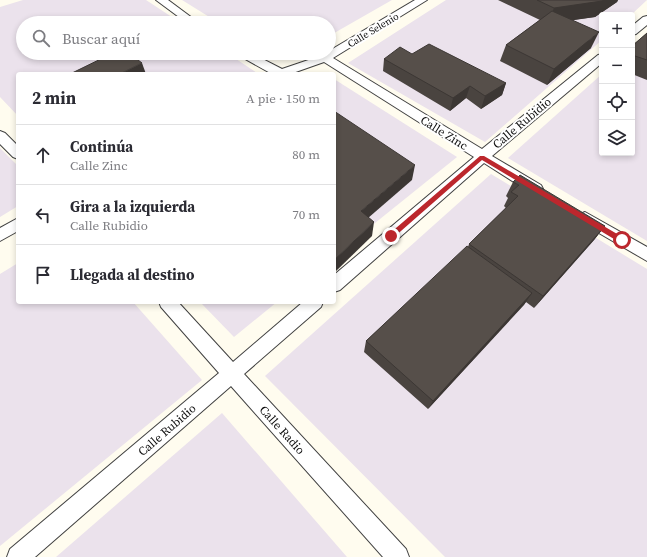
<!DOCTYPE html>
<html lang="es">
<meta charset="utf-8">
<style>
body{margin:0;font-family:"Source Serif 4",serif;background:#f7f7f7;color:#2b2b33}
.controls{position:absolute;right:12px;top:12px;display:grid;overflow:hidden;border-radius:4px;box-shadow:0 2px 6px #0003}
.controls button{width:36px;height:36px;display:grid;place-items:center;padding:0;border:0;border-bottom:1px solid #e1e1e2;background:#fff;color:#2b2b33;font:20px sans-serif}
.stop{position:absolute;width:12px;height:12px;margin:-9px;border:3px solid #bc272d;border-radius:50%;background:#fff}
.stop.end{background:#bc272d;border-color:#fff;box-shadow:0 1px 4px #0008}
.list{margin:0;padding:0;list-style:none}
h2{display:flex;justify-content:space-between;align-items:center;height:52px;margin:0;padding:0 16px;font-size:17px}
h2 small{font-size:13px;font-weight:400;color:#7c7c81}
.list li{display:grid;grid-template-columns:26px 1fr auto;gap:12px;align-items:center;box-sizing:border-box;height:60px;padding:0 16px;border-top:1px solid #e1e1e2}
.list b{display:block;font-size:15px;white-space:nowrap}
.list p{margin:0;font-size:13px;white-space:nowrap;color:#7c7c81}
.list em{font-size:13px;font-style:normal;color:#7c7c81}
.icon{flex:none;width:22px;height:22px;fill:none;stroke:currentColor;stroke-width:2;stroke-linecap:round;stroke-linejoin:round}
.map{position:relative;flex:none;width:647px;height:557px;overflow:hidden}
.search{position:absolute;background:#fff;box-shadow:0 2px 6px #0003;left:16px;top:16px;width:320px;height:44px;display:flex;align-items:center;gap:10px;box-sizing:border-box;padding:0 14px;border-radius:22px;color:#7c7c81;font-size:15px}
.panel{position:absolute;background:#fff;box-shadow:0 2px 6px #0003;left:16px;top:72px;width:320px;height:232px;border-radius:4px}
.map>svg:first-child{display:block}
.industrial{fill:#ebe2ec}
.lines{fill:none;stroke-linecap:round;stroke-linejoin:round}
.minor-casing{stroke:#414141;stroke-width:2}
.minor{fill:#fff;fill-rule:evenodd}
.wall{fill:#4a4440}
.shaded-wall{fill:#3c3734}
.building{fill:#564f4a;stroke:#3c3734}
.route{fill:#bc272d}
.labels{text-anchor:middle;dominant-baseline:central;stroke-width:4;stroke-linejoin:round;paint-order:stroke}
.far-street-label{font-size:10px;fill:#0e0e0e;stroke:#fff}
.street-label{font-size:12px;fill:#0e0e0e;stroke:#fff}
</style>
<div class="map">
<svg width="647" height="557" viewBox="0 0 647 557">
<rect width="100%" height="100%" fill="#fffcef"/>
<g class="industrial">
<polygon points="23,0 146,0 181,23 23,23 23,53 227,53 257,73 255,74 18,74 18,116 0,97 0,7"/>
<polygon points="182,0 392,0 329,36 329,23 219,23"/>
<polygon points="446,0 647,0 631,15 602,15 602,40 485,142 348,63"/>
<polygon points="647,34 647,241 508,158 602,74 602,153 632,153 632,48"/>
<polygon points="334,79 457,157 334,256"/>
<polygon points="0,148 18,166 18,206 0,217"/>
<polygon points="491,174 647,269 647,557 445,557 265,376"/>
<polygon points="18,263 18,302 133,302 202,380 0,546 0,274"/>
<polygon points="200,302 277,302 234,337"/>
<polygon points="222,413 347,557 56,557"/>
</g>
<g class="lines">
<g class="minor-casing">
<g id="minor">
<polygon points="156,0 168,0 199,23 187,23"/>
<polygon points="415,0 427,0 333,58 482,149 598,55 602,54 602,63 492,156 541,185 543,189 541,193 536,194 531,193 484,163 340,290 334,292 334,275 474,157 324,62 290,74 272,74 238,55 236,53 251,53 282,69 329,53 329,51"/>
<polygon points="647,16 647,25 636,34 632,35 632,26 643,17"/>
<polygon points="0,131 5,133 18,146 18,159 13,157 0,144"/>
<polygon points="585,212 647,247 647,261 580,222 578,218 580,214"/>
<polygon points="18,218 18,231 0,241 0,228"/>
<polygon points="159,302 178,302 233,362 303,302 323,302 321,307 244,374 406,549 409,557 383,557 231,386 35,557 7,557 10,549 219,373 161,307"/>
</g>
</g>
<use href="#minor" class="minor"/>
</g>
<g class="wall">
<polygon points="498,0 618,0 617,2 595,17 572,20 591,48 547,85 500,61 506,45 540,20"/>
<polygon points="647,33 647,80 632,74 632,46"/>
<polygon points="412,54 506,83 502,95 481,109 466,98 450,111 383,71 384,59"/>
<polygon points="513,182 605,226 594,240 534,308 526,302 428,409 364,352 366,341 468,247 469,244 506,208 504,206 508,198 506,196"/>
</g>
<g class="shaded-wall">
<polygon points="604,0 618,0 617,2 595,17 547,24 554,8"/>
<polygon points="599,32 591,48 547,85 554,69"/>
<polygon points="142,63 146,74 120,74"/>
<polygon points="506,83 502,95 481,109 485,96"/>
<polygon points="470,86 466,98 450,111 453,98"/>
<polygon points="415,165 412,180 360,225 361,211"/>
<polygon points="374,222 372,236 334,273 334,260"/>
<polygon points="605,226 594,240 534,308 543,296"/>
<polygon points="532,293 524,305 428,409 433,401"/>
</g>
<g class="building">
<polygon points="537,0 604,0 602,1 554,8"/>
<polygon points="552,11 599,32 554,69 506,45"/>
<polygon points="647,33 647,60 632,55 632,46"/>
<polygon points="429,44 506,83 485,96 470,86 453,98 384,59 400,47 412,54"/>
<polygon points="113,53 129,53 142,63 120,74 70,74"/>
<polygon points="334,111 415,165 361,211 374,222 334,260"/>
<polygon points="520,175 605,226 543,296 469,244 518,196 511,192 519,185 513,182"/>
<polygon points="467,246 532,293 433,401 366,341"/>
</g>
<polygon class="route" points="480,156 484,156 624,238 624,242 619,242 482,160 393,238 389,238 389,234"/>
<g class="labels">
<g class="far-street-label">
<text transform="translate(373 30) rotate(-31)">Calle Selenio</text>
</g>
<g class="street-label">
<text transform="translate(522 123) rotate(-40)">Calle Rubidio</text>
<text transform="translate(444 133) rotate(32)">Calle Zinc</text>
<text transform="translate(167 430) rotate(-41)">Calle Rubidio</text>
<text transform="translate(282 430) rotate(48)">Calle Radio</text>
</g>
</g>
</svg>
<div class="controls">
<button>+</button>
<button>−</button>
<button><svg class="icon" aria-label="locate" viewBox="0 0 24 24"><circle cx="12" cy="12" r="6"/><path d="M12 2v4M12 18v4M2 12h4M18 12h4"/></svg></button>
<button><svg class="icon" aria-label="layers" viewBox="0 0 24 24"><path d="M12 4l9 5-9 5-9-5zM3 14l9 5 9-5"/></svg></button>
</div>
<div class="stop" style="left:622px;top:240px"></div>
<div class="stop end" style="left:391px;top:236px"></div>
<div class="search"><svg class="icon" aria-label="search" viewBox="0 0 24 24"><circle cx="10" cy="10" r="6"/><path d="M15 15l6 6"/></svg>Buscar aquí</div>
<section class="panel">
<h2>2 min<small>A pie · 150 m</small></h2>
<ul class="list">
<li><svg class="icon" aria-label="ahead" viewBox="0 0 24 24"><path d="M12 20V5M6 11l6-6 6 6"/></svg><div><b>Continúa</b><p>Calle Zinc</p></div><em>80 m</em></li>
<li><svg class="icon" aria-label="left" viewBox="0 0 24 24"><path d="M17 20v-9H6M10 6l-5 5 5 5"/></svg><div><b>Gira a la izquierda</b><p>Calle Rubidio</p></div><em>70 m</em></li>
<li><svg class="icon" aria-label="arrive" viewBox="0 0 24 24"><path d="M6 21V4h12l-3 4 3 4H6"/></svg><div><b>Llegada al destino</b></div></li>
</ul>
</section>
</div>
